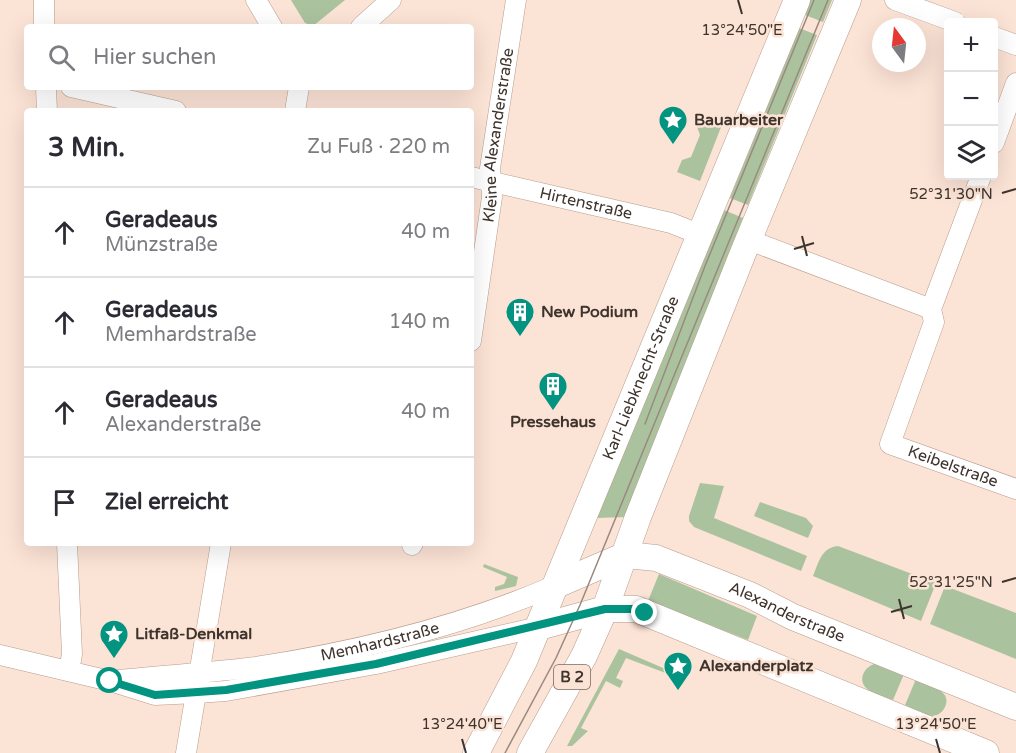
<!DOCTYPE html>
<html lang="de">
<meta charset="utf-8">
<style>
body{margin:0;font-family:"Varela Round",sans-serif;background:#f7f7f7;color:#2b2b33}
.controls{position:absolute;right:18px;top:18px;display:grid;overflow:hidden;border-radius:6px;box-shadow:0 6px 24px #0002}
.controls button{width:54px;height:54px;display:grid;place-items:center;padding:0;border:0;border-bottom:2px solid #e1e1e2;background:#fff;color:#2b2b33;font:30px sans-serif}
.compass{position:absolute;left:872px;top:18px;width:54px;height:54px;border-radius:50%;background:#fff;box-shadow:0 6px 24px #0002;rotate:345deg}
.stop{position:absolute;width:18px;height:18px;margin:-14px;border:4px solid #029381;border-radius:50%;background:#fff}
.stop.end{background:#029381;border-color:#fff;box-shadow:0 2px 6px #0008}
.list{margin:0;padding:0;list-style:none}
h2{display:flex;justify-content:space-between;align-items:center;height:78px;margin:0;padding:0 24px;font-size:26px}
h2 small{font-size:20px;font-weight:400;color:#7c7c81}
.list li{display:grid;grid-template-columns:39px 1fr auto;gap:18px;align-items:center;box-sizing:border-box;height:90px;padding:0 24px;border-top:2px solid #e1e1e2}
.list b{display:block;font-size:22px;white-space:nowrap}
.list p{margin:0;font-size:20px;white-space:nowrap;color:#7c7c81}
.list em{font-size:20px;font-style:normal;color:#7c7c81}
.icon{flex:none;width:33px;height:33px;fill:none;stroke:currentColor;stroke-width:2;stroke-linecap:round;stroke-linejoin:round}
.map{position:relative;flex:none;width:1016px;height:753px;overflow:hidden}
.search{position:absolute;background:#fff;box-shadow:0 6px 24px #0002;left:24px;top:24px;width:450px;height:66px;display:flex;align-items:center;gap:15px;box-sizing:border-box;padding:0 21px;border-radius:6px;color:#7c7c81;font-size:22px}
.panel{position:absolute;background:#fff;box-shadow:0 6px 24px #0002;left:24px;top:108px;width:450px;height:438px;border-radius:6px}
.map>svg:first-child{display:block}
.green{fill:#aac39e}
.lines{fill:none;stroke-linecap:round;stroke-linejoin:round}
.minor-casing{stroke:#b89c8c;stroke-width:21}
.major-casing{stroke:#b89c8c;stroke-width:27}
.minor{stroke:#fff;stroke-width:20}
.major{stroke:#fff;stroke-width:26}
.tram{stroke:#9b897f;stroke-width:1.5}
.route{stroke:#029381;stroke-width:8}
.ticks{fill:none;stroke:#3f342d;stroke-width:2}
.labels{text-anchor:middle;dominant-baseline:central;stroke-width:5;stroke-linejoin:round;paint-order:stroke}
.shield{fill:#fbe3d5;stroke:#77685f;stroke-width:1.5}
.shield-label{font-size:15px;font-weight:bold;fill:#3f342d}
.poi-label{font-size:16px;font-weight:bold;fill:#3f342d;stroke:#fbe3d5;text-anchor:start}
.street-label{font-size:16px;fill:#3f342d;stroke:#fbe3d5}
.ticks-label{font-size:15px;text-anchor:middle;fill:#3f342d;stroke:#fbe3d5;stroke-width:5;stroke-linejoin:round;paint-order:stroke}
</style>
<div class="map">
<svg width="1016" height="753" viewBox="0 0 1016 753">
<rect width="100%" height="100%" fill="#fbe3d5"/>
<g class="green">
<polygon points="291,0 345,0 313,26 305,23"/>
<polygon points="810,0 832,0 823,22 805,15"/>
<polygon points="799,28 817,35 748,205 730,198"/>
<polygon points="699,115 723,122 700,181 677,172 682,160 691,157 700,135 696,124"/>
<polygon points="724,210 743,218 659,429 628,517 596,518"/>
<polygon points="700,483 724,486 714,518 807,556 801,571 694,527 689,521 689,516"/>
<polygon points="760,502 806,518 813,526 808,538 754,516"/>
<path d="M838,546l98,37 -15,38 -108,-45c6,-14 8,-28 25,-30z"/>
<polygon points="484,564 518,577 516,586 495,591 495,587 504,584 507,577 483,567"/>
<polygon points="659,574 757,616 748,640 648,601"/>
<polygon points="945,586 1016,613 1016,659 930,624"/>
<polygon points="619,649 677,674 676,677 626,658 616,678 623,681 620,688 606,681 581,728 588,731 572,746 567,746"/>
<path d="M878,663l26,11 -11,26c-8,-3 -16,-5 -23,-9 -15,-9 -6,-26 8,-28z"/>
<path d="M916,679c12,5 39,12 28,30 -3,4 -7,7 -12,7 -9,0 -19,-7 -27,-11z"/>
</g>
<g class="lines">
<g class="minor-casing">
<g id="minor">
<polyline points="44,0 44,27"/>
<polyline points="256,0 272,27"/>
<polyline points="895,0 955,22"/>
<polyline points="361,27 391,0"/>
<polyline points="994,37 1016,45"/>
<polyline points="46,87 47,111"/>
<polyline points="71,87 176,111"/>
<polyline points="295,111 299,87"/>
<polyline points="994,143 1016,83"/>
<path id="s1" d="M981,176l-50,133 3,13 -44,122 126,45"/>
<path id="s2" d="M471,177l200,46 30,12"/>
<polyline points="749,240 931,309"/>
<path id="s3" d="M471,341l21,-144 -2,-29 26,-168"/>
<polyline points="67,543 72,654 69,671"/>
<polyline points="412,545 413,543"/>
<polyline points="0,655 110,681 155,695 196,693 226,691 376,664 539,627"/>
<path id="s4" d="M119,680c45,-5 91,-7 137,-13 103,-16 204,-40 300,-82"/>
<polyline points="186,753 221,543"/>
</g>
</g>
<g class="major-casing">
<g id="major">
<path id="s5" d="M556,585l70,-30 30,3 94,37 43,22 223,90"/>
<polyline points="539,627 605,609 636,609 986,753"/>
<path id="s6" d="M476,753l48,-92 273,-661"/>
<polyline points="530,753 584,656 605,609 638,517 743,253 848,0"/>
</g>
</g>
<use href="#minor" class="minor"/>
<use href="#major" class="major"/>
<g class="tram">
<polyline points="645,424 705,266 814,0"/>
<polyline points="505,753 556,658 580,605 828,0"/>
</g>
</g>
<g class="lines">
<polyline class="route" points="110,681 155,695 226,690 376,664 605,609 636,609 645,613"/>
</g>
<path class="ticks" d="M738,0l4,14M1002,193l14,-4M802,236l5,20M794,249l20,-6M1002,582l14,-4M899,599l5,20M891,612l21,-6M462,739l4,14M936,739l4,14"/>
<defs>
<g id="sight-pin" transform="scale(1.5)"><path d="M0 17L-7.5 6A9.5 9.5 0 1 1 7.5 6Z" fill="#029381" stroke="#fbe3d5"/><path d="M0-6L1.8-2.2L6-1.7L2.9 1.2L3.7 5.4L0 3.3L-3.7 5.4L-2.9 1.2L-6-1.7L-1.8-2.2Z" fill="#fff"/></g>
<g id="building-pin" transform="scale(1.5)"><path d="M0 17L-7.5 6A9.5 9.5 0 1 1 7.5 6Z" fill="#029381" stroke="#fbe3d5"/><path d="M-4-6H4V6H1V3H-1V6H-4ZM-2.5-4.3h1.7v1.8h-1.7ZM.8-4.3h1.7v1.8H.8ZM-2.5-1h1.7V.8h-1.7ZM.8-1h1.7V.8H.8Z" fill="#fff"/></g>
</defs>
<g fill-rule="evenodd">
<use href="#sight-pin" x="673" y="120"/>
<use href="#building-pin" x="520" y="312"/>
<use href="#building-pin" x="553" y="386"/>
<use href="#sight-pin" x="114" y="634"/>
<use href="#sight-pin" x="678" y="666"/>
</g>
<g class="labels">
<rect class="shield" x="554" y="665" width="36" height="24" rx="4.5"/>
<g class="shield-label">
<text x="572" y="677">B 2</text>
</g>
<g class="poi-label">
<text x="694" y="120">Bauarbeiter</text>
<text x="541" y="312">New Podium</text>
<text x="553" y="422" text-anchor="middle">Pressehaus</text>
<text x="135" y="634">Litfaß-Denkmal</text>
<text x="699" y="666">Alexanderplatz</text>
</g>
<g class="street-label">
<text stroke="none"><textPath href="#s3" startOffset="208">Kleine Alexanderstraße</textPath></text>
<text stroke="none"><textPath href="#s2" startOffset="118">Hirtenstraße</textPath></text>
<text stroke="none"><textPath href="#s6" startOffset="410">Karl-Liebknecht-Straße</textPath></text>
<text stroke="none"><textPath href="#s1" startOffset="352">Keibelstraße</textPath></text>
<text stroke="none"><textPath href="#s5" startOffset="248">Alexanderstraße</textPath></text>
<text stroke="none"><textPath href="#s4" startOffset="264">Memhardstraße</textPath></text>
</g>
</g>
<g class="ticks-label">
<text x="742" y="35">13°24'50"E</text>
<text x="951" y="199">52°31'30"N</text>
<text x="951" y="587">52°31'25"N</text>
<text x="462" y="729">13°24'40"E</text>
<text x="936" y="729">13°24'50"E</text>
</g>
</svg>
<div class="controls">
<button>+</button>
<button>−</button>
<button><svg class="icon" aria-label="layers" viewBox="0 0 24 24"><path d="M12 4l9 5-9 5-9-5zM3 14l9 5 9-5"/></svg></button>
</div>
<svg class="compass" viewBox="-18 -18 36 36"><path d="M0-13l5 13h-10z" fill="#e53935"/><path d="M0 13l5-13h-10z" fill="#7c7c81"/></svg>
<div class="stop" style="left:110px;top:681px"></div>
<div class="stop end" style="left:645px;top:613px"></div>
<div class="search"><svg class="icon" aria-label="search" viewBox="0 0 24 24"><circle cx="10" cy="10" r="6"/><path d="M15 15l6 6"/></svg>Hier suchen</div>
<section class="panel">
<h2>3 Min.<small>Zu Fuß · 220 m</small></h2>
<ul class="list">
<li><svg class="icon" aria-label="ahead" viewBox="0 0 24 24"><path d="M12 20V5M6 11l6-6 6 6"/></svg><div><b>Geradeaus</b><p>Münzstraße</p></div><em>40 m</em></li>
<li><svg class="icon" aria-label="ahead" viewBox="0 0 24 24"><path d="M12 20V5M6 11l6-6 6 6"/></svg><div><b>Geradeaus</b><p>Memhardstraße</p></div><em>140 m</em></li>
<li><svg class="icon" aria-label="ahead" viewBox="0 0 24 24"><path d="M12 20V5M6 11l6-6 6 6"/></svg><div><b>Geradeaus</b><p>Alexanderstraße</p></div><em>40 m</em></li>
<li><svg class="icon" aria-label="arrive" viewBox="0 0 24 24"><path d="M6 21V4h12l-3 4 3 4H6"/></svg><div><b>Ziel erreicht</b></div></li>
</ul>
</section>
</div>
